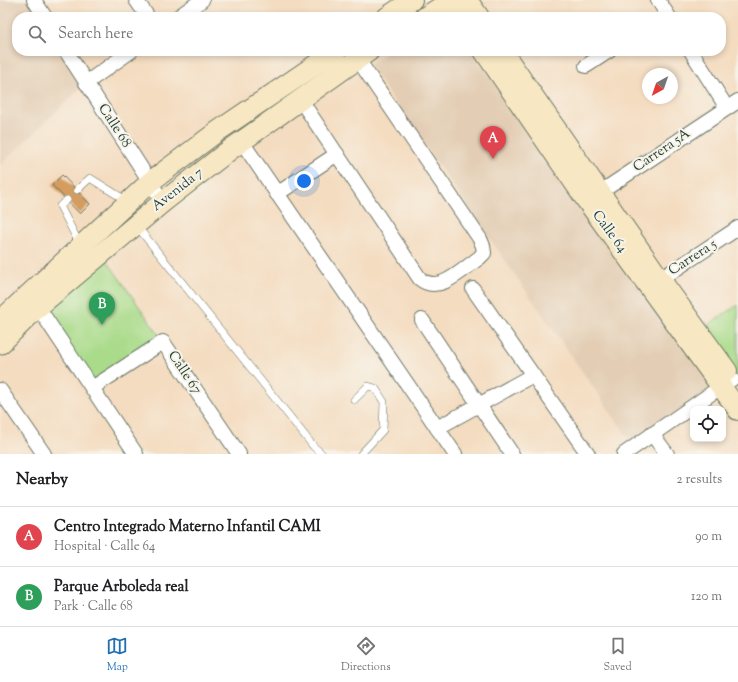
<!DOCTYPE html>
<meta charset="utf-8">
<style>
body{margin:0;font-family:"Sorts Mill Goudy",serif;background:#f2f2f2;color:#202124}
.controls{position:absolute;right:12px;bottom:12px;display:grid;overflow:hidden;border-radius:8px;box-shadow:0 2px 6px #0003}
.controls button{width:36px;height:36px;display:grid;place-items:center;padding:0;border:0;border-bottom:1px solid #e0e0e0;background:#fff;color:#202124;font:20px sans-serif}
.compass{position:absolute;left:642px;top:68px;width:36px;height:36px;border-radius:50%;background:#fff;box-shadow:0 2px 6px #0003;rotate:220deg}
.you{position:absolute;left:304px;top:181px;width:14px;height:14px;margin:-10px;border:3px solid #fff;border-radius:50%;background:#1a73e8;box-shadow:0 0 0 6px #1a73e833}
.badge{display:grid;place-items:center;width:26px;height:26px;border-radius:50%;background:#1f6fb2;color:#fff;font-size:13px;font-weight:700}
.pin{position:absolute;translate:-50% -33px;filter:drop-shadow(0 1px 2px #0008)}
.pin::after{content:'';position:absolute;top:21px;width:14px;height:12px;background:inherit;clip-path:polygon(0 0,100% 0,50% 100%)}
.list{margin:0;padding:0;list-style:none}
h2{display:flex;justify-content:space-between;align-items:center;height:52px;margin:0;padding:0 16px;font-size:17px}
h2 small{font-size:13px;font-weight:400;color:#757577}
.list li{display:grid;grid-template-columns:26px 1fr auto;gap:12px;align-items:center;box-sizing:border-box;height:60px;padding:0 16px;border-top:1px solid #e0e0e0}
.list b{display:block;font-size:15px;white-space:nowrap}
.list p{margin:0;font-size:13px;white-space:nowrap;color:#757577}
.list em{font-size:13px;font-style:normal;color:#757577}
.icon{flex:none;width:22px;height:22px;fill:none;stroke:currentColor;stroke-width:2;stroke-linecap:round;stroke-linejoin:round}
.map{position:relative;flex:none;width:738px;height:454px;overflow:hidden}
.search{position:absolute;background:#fff;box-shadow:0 2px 6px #0003;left:12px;right:12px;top:12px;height:44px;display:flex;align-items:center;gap:10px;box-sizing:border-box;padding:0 14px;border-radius:16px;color:#757577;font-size:15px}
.sheet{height:172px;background:#fff}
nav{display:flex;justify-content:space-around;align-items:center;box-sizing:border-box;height:56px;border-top:1px solid #e0e0e0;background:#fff;font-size:11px;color:#757577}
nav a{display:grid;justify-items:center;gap:2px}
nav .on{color:#1f6fb2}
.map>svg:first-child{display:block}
.built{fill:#e3cdb4}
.green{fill:#a9db8a;stroke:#648c5f}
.building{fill:#d49d5f}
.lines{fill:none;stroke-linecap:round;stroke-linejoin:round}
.service-casing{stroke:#6a7565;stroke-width:8}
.minor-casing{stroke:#6a7565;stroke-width:16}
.secondary-casing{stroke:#6a7565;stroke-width:22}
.service{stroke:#fff;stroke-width:7}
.minor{stroke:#fff;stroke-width:14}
.secondary{stroke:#f7e8c3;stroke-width:20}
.labels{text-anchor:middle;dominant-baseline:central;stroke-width:4;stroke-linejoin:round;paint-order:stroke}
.street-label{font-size:14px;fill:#1f3d34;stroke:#f7f3e8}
</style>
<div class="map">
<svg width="738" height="454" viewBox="0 0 738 454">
<rect width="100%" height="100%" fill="#f7f3e8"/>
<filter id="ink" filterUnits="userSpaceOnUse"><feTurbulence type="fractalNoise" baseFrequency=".025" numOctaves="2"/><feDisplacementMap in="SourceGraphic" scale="8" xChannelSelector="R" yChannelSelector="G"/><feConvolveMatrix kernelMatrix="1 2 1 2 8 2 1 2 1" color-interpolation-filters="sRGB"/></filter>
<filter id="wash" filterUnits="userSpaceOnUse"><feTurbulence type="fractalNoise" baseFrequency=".012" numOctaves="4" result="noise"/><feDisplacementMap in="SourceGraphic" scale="16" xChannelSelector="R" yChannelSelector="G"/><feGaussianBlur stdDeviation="0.9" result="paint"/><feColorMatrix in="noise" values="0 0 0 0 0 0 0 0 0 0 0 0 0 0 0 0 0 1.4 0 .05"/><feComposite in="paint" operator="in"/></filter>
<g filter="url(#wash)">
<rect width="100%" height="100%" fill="#f4dcc0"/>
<g class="built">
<polygon points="0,0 34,0 45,17 17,17 17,51 66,51 86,83 0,165"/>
<polygon points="390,51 472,51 717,386 632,443 369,65"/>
</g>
<g class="green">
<polygon points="103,255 162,339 93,382 41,311"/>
<polygon points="738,305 738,387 699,331"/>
</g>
<g id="blocks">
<polygon class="building" points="62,175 90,204 80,214 52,185"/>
</g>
</g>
<g filter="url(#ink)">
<use href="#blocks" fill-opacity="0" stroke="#6a7565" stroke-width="1"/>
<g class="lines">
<g class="service-casing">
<g id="service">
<polyline points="77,190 90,178 127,201"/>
<polyline points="67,200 60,206 80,245"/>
<polyline points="136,225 314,447 322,454"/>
<polyline points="354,400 368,386 375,388 384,402 383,430 361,454"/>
</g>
</g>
<g class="minor-casing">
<g id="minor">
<polyline points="34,0 45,17"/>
<polyline points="136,0 148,17"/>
<polyline points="658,0 669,17"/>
<polyline points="178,17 202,0"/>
<polyline points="66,51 163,202"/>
<polyline points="691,51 727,108"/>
<polyline points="586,66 609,51"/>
<polyline points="86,83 131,51"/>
<path d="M300,99l120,180c19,16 43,-10 59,-21l5,-5 -1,-7 -3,-7 -123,-181"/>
<polyline points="242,142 455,454"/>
<polyline points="277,194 337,154"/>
<polyline points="593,197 738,101"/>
<polyline points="653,284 738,228"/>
<polyline points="473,289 588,454"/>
<polyline points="38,307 136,454"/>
<polyline points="422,320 512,454"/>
<polyline points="92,388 163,342 239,454"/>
<polyline points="0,390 44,454"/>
<polyline points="437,428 533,375"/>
<polyline points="652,434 667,454"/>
<polyline points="624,454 732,379"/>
</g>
</g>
<g class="secondary-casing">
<g id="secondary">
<polyline points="449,0 460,17"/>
<polyline points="467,0 479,17"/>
<polyline points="387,17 412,0"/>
<polyline points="425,17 452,0"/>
<polyline points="484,51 587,201 738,410"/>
<polyline points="502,51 660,279 727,371"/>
<polyline points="0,321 150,182 218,131 336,51"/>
<polyline points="0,344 38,307 163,202 231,149 369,51"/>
</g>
</g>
<use href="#service" class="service"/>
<use href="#minor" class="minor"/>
<use href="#secondary" class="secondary"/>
</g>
</g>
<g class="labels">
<g class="street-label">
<text transform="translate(114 126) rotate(57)">Calle 68</text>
<text transform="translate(662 151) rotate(-34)">Carrera 5A</text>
<text transform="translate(178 190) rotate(-38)">Avenida 7</text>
<text transform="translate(609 232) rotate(54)">Calle 64</text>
<text transform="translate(693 258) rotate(-33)">Carrera 5</text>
<text transform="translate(184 373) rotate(56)">Calle 67</text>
</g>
</g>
</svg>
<div class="controls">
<button><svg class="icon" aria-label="locate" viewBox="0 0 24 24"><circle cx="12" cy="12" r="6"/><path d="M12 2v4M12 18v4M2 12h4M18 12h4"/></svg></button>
</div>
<svg class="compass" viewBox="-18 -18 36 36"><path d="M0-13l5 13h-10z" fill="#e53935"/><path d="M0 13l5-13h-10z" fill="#757577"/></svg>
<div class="you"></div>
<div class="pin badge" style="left:493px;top:159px;background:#e0444e">A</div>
<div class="pin badge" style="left:102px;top:325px;background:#2e9e5b">B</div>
<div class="search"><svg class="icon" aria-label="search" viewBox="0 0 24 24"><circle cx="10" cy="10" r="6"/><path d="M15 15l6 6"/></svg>Search here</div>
</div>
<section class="sheet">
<h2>Nearby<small>2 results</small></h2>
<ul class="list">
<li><span class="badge" style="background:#e0444e">A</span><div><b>Centro Integrado Materno Infantil CAMI</b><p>Hospital · Calle 64</p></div><em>90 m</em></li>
<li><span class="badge" style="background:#2e9e5b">B</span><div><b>Parque Arboleda real</b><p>Park · Calle 68</p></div><em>120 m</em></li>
</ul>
</section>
<nav>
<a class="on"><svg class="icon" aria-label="map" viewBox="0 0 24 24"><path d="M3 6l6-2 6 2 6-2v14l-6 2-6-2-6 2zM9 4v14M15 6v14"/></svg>Map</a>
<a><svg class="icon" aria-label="directions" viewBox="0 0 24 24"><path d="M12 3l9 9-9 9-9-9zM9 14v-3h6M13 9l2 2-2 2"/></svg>Directions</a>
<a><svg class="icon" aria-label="saved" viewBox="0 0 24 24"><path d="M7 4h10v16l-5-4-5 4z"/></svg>Saved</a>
</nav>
